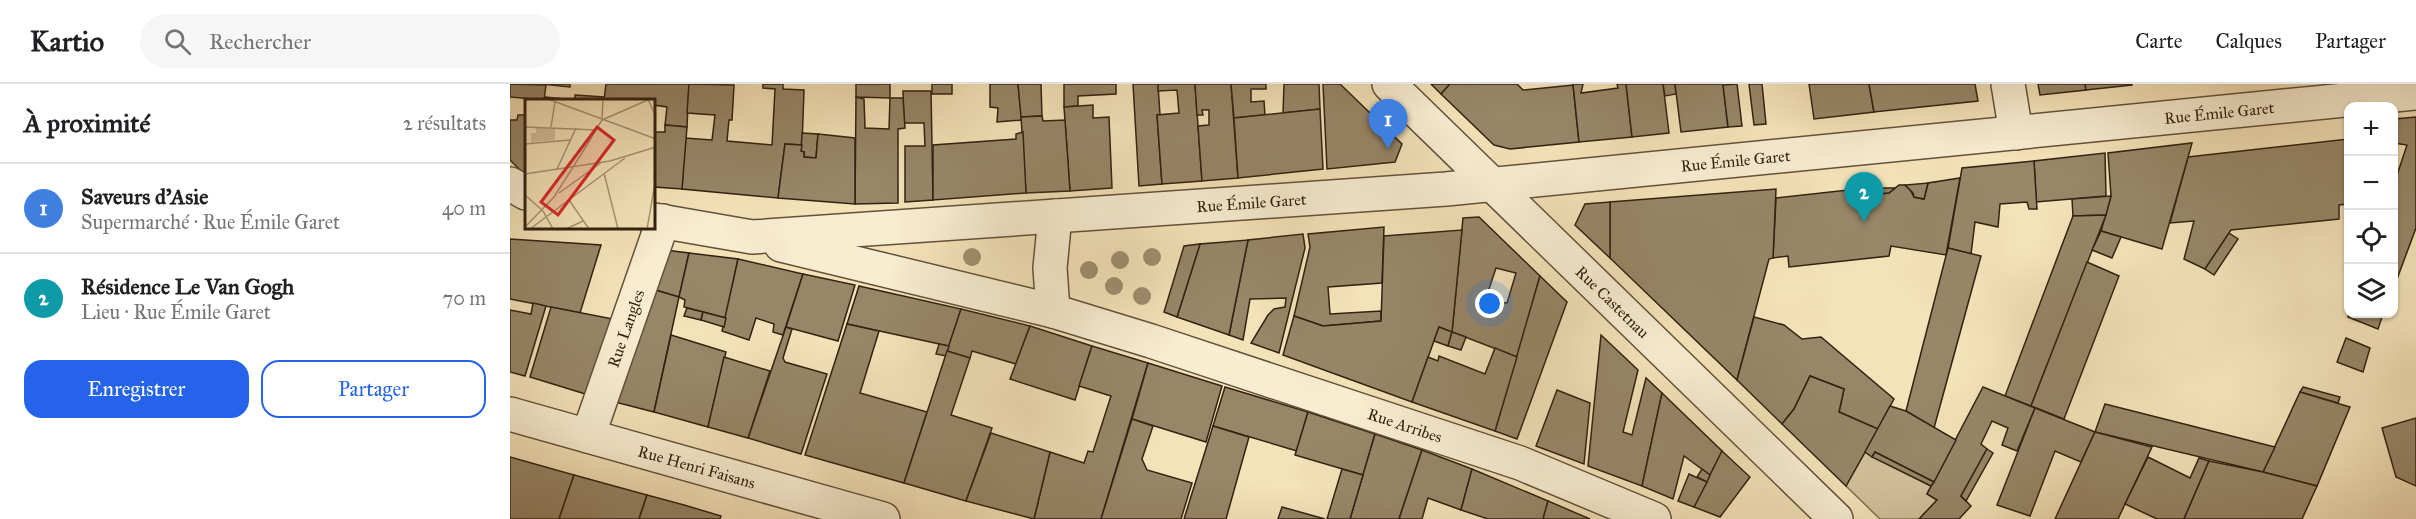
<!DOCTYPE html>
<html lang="fr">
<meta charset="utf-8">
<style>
body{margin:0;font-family:"IM FELL Great Primer",serif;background:#f6f6f6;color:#202124}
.controls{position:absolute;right:18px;top:18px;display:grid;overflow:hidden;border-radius:12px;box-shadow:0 2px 4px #0004}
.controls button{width:54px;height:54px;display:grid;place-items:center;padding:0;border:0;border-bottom:2px solid #e0e0e0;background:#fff;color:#202124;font:30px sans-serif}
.you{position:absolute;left:980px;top:220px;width:21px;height:21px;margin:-15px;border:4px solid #fff;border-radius:50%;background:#1a73e8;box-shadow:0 0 0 9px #1a73e833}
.badge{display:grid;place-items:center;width:39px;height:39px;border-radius:50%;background:#2563eb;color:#fff;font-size:20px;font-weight:700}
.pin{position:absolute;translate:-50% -50px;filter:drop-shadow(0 2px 3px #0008)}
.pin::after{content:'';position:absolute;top:32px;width:21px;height:18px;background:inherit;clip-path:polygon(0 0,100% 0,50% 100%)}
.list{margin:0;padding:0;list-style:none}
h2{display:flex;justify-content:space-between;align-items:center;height:78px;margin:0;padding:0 24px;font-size:26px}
h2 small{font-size:20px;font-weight:400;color:#757577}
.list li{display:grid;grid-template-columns:39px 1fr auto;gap:18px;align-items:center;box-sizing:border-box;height:90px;padding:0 24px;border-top:2px solid #e0e0e0}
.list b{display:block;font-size:22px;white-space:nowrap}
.list p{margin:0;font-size:20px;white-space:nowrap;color:#757577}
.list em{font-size:20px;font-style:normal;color:#757577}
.actions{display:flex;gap:12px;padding:18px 24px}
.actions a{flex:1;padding:14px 0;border:2px solid #2563eb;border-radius:18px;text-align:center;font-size:21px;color:#2563eb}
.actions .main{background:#2563eb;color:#fff}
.icon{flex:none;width:33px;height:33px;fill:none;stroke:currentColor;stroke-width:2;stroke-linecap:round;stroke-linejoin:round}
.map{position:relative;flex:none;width:1906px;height:435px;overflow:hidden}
header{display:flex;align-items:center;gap:36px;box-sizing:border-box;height:84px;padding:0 30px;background:#fff;border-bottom:2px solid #e0e0e0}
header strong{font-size:28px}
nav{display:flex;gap:33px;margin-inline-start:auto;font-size:21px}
.search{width:420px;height:54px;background:#f6f6f6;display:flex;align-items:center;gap:15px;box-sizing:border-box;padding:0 21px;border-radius:33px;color:#757577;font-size:22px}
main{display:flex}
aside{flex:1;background:#fff}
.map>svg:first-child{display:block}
.green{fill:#d3c19c;stroke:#827256;stroke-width:1.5}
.building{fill:#978668;stroke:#322211;stroke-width:1.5;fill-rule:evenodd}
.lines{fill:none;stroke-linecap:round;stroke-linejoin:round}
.minor-casing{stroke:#62523b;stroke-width:36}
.minor{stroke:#f8ecd1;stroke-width:33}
.tree{fill:#9f8e6f}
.labels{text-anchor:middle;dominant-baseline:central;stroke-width:4.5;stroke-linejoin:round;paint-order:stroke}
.street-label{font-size:16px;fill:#322211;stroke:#f8ecd1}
.inset-road{fill:none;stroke:#a69575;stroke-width:1.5}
.view{fill:#d62828;fill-opacity:0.15;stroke:#d62828;stroke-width:3}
.inset-edge{fill:none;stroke:#322211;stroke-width:3}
</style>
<header>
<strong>Kartio</strong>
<div class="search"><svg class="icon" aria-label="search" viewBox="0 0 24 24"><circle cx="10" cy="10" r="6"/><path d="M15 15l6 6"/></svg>Rechercher</div>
<nav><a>Carte</a><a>Calques</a><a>Partager</a></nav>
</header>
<main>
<aside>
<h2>À proximité<small>2 résultats</small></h2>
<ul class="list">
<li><span class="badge" style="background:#3f7fe0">1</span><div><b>Saveurs d'Asie</b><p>Supermarché · Rue Émile Garet</p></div><em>40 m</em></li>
<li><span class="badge" style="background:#0f9aa8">2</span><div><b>Résidence Le Van Gogh</b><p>Lieu · Rue Émile Garet</p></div><em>70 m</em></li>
</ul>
<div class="actions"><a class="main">Enregistrer</a><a>Partager</a></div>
</aside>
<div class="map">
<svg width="1906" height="435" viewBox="0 0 1906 435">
<rect width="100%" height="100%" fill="#f4e2b8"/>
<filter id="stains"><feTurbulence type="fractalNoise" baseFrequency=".00333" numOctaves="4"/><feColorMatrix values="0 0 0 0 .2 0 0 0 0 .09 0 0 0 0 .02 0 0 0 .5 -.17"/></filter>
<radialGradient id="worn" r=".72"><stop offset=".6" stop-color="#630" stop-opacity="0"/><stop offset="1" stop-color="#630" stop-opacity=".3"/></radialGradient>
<polygon class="green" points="1355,368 1421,402 1417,410 1427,416 1409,435 1370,435 1336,402"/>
<g class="building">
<polygon points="0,0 36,1 34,16 0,13"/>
<polygon points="31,0 60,0 60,3"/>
<polygon points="96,0 179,0 177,43 155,41 157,23 144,21 144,16 94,16"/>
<polygon points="179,0 224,1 222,36 219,36 217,57 262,61 265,5 253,4 253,0 273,0 273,5 294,6 292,61 275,60 268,114 172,105 175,54 202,56 205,31 177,29"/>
<polygon points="346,0 380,0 380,14 346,13"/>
<rect x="422" y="0" width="20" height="10"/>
<polygon points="480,0 508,0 512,36 487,38 488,24 480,23"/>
<polygon points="508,0 531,0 532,32 511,33"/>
<polygon points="554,0 606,0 606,10 568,12 568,22 554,23"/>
<polygon points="623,0 648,0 650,31 647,31 652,100 629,102"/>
<polygon points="648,0 685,0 692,97 652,100 647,31 669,29 667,6 648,7"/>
<polygon points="685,0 721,0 728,94 692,97 688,42 699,41 699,26 692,26 693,31 687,31"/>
<polygon points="721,0 756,0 756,5 741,5 741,18 754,17 755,31 724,34"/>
<polygon points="774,0 809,0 810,25 773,29"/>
<polygon points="813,0 830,0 892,60 885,78 817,85"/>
<polygon points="921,0 940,0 931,10"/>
<polygon points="940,0 1007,0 1013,6 1063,1 1069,58 1000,65 984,61 931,10"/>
<polygon points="1073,0 1071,9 1108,4 1107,0 1116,0 1122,53 1069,58 1063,0"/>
<polygon points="1116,0 1153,0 1159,49 1122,53"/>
<polygon points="1153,0 1165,0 1166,10 1155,12"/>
<polygon points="1165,0 1213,0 1218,43 1171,48"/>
<polygon points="1227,0 1232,42 1218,43 1213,1"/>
<polygon points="1239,0 1252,0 1256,40 1244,41"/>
<polygon points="1299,0 1359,0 1364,28 1304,35"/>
<polygon points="1359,0 1465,0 1468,17 1364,28"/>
<polygon points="1528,0 1575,0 1576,6 1530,11"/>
<polygon points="1575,0 1622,0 1622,1 1576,6"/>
<polygon points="393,7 421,7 423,116 395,118 395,62 415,62 414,39 394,39"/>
<polygon points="65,11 94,13 94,16 65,16"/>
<polygon points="35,13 65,16 34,16"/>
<polygon points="346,13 354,15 355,44 379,45 380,14 393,14 395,44 388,45 388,119 345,120"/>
<polygon points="583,21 583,34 599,33 602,104 560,107 554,23"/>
<polygon points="810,25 813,85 728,94 724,34"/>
<polygon points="8,31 16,31 16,92 0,76 0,36 7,36"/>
<polygon points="532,32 533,37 555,36 560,107 516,109 511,33"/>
<polygon points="1906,33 1906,144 1884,203 1884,100 1897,61 1884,59 1884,35"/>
<polygon points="155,41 177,43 172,105 144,103 144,48 155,48"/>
<polygon points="513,48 516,109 423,116 423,61 506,55 506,50"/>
<polygon points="292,49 308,50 306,74 294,73 294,68 291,67"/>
<polygon points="308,50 345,54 345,120 268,114 275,60 292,61 291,67 294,68 294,73 306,74"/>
<polygon points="1838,55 1838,120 1829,121 1829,135 1721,146 1695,185 1674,175 1684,137 1660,139 1678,73"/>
<polygon points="1682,59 1652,165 1591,147 1601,112 1598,69"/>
<polygon points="1595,69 1596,112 1526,118 1524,77"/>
<polygon points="1524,77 1527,125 1519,125 1517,118 1490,120 1488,143 1465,138 1461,170 1438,164 1452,84"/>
<polygon points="1450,94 1436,171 1381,162 1379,172 1279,183 1278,172 1263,174 1266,114 1356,104 1357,111 1363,111 1362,105 1368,104 1368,110 1379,109 1389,101 1395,101 1400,105 1404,113 1414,115 1418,99"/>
<polygon points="1418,99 1414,115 1404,113 1403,109 1395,101"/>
<polygon points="1356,104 1362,105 1363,111 1357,111"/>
<polygon points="1368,104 1385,104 1379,109 1368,110"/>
<polygon points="1266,105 1263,174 1259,175 1227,296 1100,174 1100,118"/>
<polygon points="1601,112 1596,131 1563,132 1562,115"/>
<polygon points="1100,118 1100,174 1065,141 1075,120"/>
<polygon points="1596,131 1521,322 1495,312 1563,132"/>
<path d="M969,133l61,59 -23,81 -65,-25 11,-114zM986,184l20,5 -9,30 -22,-2z"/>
<polygon points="874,143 872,199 818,203 820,230 871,227 871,237 813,242 784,232 800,163 798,150"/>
<polygon points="952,146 942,248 929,243 902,318 773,271 784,232 813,242 871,237 874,152"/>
<polygon points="1591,147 1611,153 1602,174 1582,166"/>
<polygon points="1719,149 1728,155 1704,191 1695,185"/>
<polygon points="793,150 795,164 769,269 741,259 758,231 764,225 775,223 776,214 740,215 733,256 719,251 738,156"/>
<polygon points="0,155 91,161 70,229 0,215"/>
<polygon points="738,156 719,251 667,233 690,160"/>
<polygon points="690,160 667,233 654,228 674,162"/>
<polygon points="1438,164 1471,172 1424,344 1396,327"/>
<polygon points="155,166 179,169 169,213 142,205"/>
<polygon points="179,169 228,175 216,234 174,223 175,216 169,213"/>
<polygon points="228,175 293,190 273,251 263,248 264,240 246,234 239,256 212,247"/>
<polygon points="1577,178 1609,192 1554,335 1521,322"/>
<polygon points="293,190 345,201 328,257 276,243"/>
<polygon points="1030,192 1057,218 1007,355 985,347"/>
<polygon points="349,202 451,225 439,262 337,240"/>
<polygon points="142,205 169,213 144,328 105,318"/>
<polygon points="23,219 36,222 15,292 0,288 0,226 21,230"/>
<polygon points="41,223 108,236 82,312 20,293"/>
<polygon points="177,224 193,228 191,236 174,232"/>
<polygon points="451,225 520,242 506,280 462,267 460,274 437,267"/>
<polygon points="193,228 216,234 214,243 191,236"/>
<polygon points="1839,230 1873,230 1868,245 1838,233"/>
<polygon points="1244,233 1274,241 1292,255 1311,253 1384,315 1368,345 1329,328 1334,305 1300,292 1284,325 1272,340 1227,296"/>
<polygon points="337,240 369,247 350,309 417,328 394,399 295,371"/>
<polygon points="520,242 582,262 565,316 500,295"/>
<polygon points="276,243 282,245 273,274 275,278 317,290 291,370 238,354"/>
<polygon points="929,243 942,248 938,262 924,257"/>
<polygon points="942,248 956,253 951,266 938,262"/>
<polygon points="161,251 216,268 198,343 144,328"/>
<polygon points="1091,251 1128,286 1113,348 1122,351 1136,294 1152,309 1132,402 1078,382"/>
<polygon points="1836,254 1860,264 1853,288 1827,278"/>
<polygon points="429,260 439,262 436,272 426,270"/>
<polygon points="582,262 638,279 591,435 524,435 540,368 574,379 578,367 583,368 601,312 569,302"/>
<polygon points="985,264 1007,273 985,347 902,318 918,273 928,277 929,272 975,290"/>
<polygon points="437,267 460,274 441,331 482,344 456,417 394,399"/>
<polygon points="214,273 260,287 238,354 198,343"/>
<polygon points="638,279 712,302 696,358 622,335"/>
<polygon points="1300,292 1334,305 1329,328 1368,345 1336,402 1272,340 1284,325"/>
<polygon points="715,303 798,328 787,367 703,342"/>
<polygon points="1473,303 1525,324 1507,367 1492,361 1498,344 1482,337 1471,360 1477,365 1451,412 1461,422 1449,435 1409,435 1427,416 1417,410"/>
<polygon points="1793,303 1830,313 1828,319 1790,308"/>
<polygon points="1047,306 1080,319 1074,380 1026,362"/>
<polygon points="1790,308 1840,323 1807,402 1753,388"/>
<polygon points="1152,309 1212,367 1200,391 1174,372 1163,415 1132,402"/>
<polygon points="1595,320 1765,363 1753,388 1585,348"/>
<polygon points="1380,322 1396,327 1446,356 1424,398 1365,368 1362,373 1355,368"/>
<polygon points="1525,324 1585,348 1571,378 1545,367 1520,432 1487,421"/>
<polygon points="798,328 865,350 853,391 785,371"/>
<polygon points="1906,334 1906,402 1886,393 1872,344"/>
<polygon points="622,335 643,342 632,375 637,386 682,399 671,435 591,435"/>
<polygon points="703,342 739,353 716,435 674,435"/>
<polygon points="1585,348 1642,363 1608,435 1545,435"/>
<polygon points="481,349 540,368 524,435 456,417"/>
<polygon points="865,350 912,366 889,435 840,435"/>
<polygon points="1477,365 1483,369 1456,417 1451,412"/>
<polygon points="912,366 962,385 951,426 918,414 912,435 889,435"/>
<polygon points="1212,367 1240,393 1210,433 1184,423"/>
<polygon points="1365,368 1424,398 1421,402 1362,373"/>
<polygon points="0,373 64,391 49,435 0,435"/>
<polygon points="1638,373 1680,394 1689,374 1699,377 1674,435 1647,435 1615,420"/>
<polygon points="1699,377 1753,388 1807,402 1792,435 1674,435"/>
<polygon points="832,385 853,391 840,435 817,435"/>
<polygon points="962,385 1038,417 1033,435 978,435 951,426"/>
<polygon points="1192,385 1200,391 1197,398 1187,393"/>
<polygon points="1179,390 1197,398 1184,423 1168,417"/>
<polygon points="64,391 137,411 129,435 49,435"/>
<polygon points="137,411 174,421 211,432 210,435 129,435"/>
<polygon points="1038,417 1080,435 1033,435"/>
<polygon points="772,423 815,435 768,435"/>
</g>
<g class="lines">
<g class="minor-casing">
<g id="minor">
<path id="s1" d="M879,0l447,435"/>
<polyline points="1498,0 1506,49"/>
<polyline points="0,100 16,109"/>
<path id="s2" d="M144,136l98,17 694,-48 970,-96"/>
<path id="s3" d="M271,161l272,66 98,30 369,122 134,56"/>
<polyline points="543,227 540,184 545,132"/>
<path id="s4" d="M0,330l373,105"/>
<path id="s5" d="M78,352l75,-215"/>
</g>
</g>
<use href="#minor" class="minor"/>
</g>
<g class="tree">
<circle cx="462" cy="173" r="9"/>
<circle cx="642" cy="173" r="9"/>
<circle cx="610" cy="176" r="9"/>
<circle cx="579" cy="186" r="9"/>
<circle cx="604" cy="202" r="9"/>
<circle cx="632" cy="212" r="9"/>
</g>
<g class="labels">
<g class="street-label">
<text stroke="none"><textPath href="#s2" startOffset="1572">Rue Émile Garet</textPath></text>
<text stroke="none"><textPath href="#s2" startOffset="1086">Rue Émile Garet</textPath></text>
<text stroke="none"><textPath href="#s2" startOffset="600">Rue Émile Garet</textPath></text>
<text stroke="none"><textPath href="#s1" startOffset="312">Rue Castetnau</textPath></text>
<text stroke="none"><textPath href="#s5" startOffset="114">Rue Langles</textPath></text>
<text stroke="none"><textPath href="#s3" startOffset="650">Rue Arribes</textPath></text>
<text stroke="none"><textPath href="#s4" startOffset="194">Rue Henri Faisans</textPath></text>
</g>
</g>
<g transform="translate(15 15)">
<rect width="130" height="130" fill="#f4e2b8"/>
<path d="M11,29h19v12l-24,2v-9h5z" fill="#d3c19c"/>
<path class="inset-road" d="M23,0l108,40M123,0l8,18M77,21l48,-21M0,28l71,3M26,28l4,-25M0,45l45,-4M32,70l19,-41M79,74l14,56M0,75l85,-13 46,-14M129,80l2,-25M34,94l43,-31M0,96l18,16 10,18M44,101l20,29M0,128l29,-30 28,-44 20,-33 1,-21M5,130l95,-71M41,130l17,-8M122,130l9,-51"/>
<path class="view" d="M72,28l17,13 -56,75 -17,-13z"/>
<rect width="130" height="130" class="inset-edge"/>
</g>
<rect width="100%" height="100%" filter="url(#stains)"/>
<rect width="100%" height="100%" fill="url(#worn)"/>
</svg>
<div class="controls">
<button>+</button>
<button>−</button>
<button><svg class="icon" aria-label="locate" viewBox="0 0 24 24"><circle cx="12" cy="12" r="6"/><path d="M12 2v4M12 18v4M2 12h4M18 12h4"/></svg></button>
<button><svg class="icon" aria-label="layers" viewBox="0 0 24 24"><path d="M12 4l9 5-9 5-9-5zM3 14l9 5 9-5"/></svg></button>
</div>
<div class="you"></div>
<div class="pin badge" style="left:878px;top:65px;background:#3f7fe0">1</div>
<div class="pin badge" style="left:1354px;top:138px;background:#0f9aa8">2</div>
</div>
</main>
